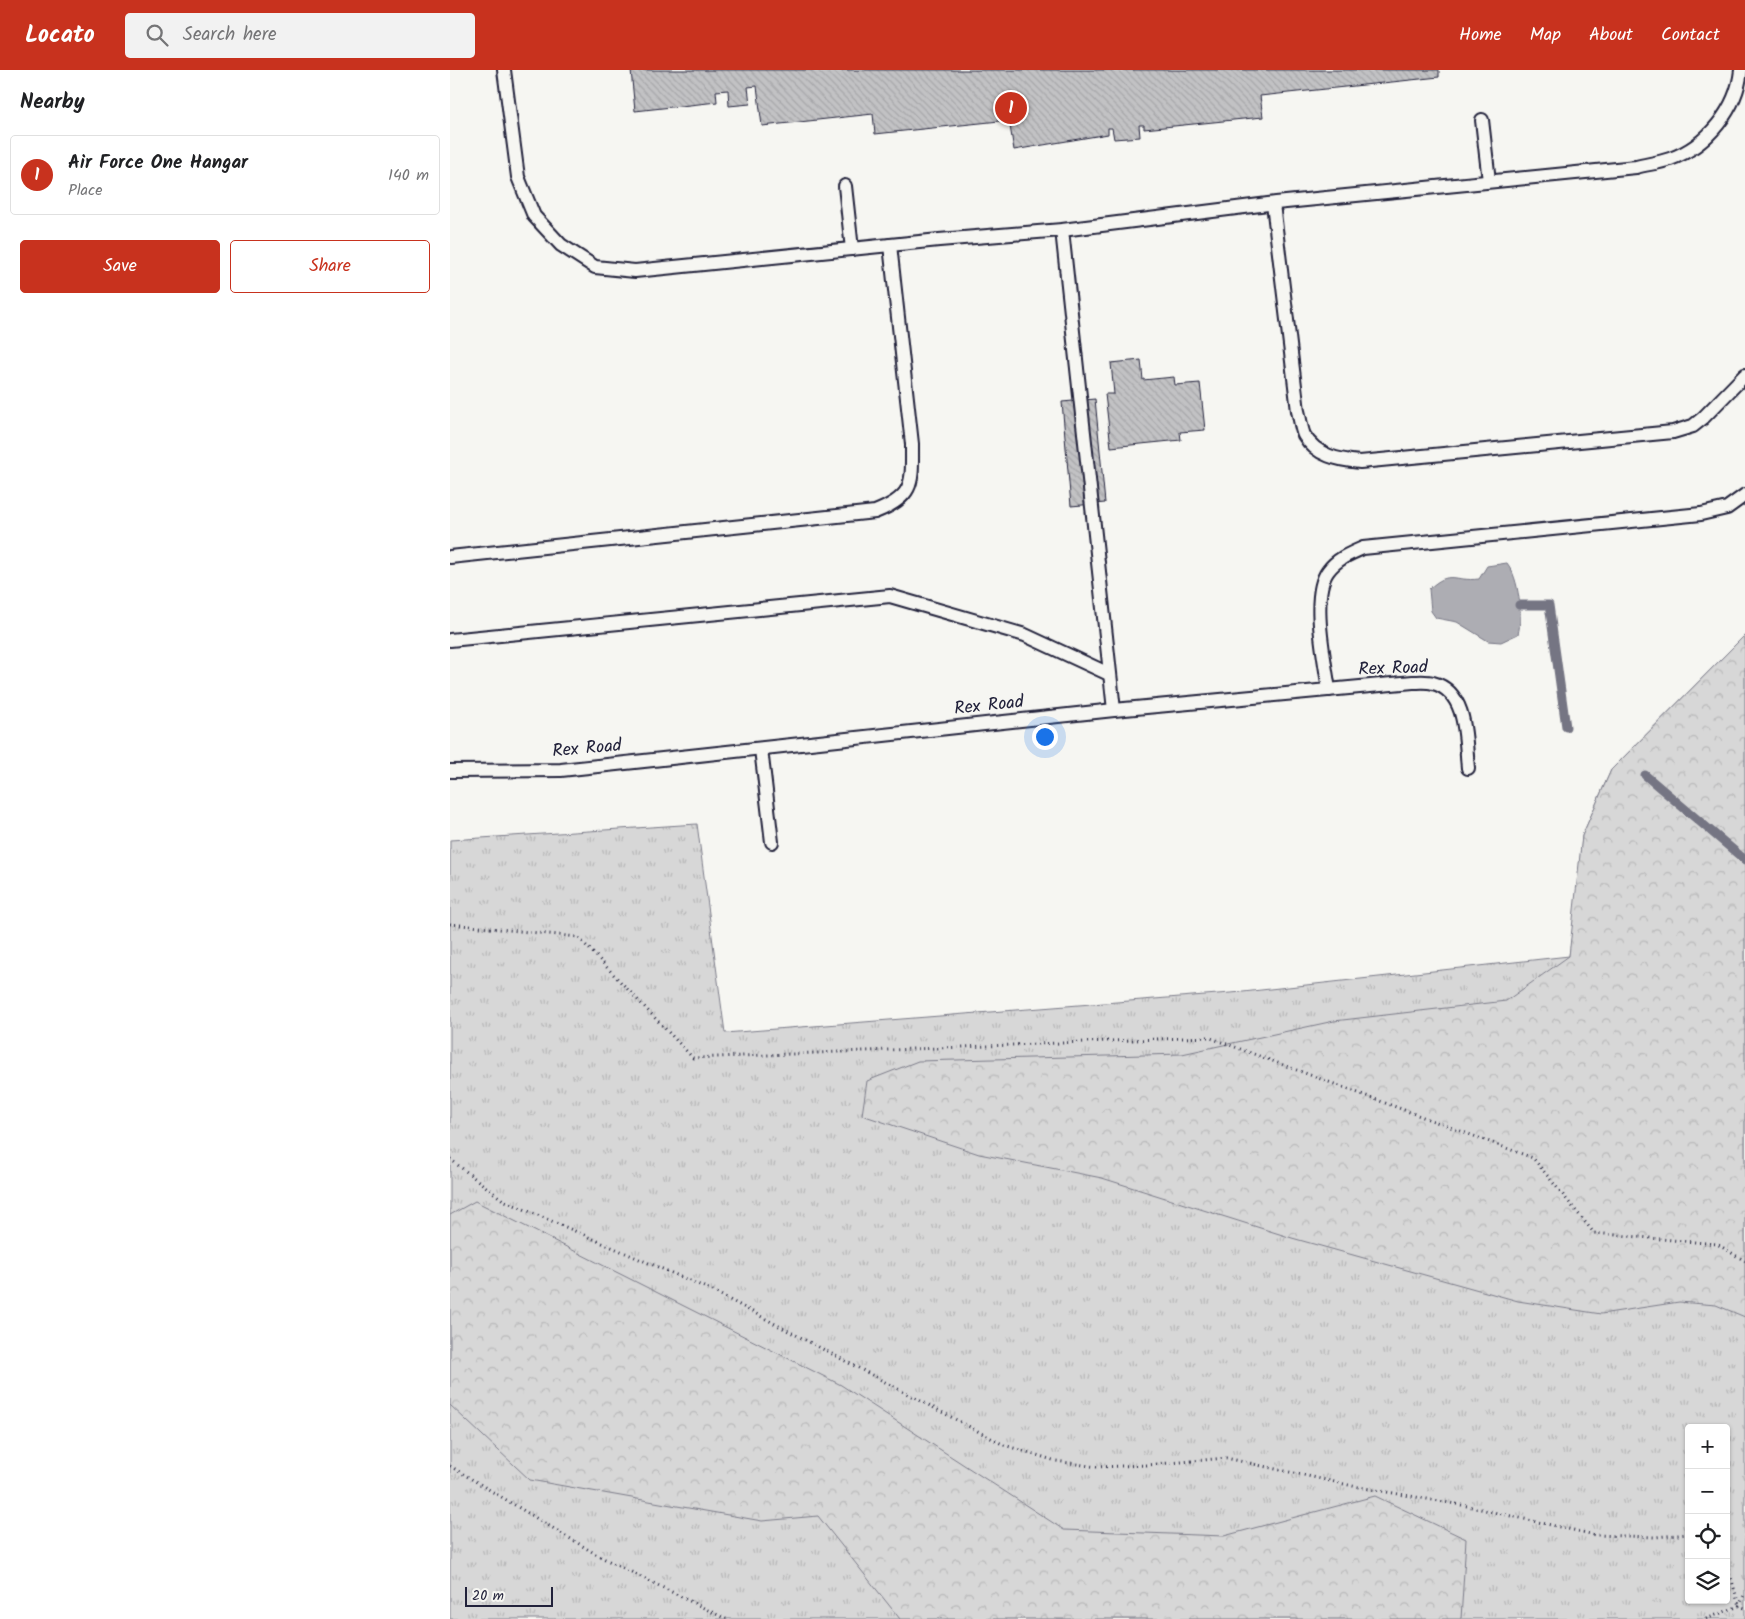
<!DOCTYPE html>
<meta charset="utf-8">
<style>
body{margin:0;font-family:Kalam,sans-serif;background:#f2f2f2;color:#202124}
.controls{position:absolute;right:15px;bottom:15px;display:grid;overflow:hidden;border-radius:5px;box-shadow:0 1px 4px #0004}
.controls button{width:45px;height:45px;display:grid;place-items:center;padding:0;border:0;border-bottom:1px solid #e0e0e0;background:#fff;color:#202124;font:25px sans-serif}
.scale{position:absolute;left:15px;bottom:12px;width:88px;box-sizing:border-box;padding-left:5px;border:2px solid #22223b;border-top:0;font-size:14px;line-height:18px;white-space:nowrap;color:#22223b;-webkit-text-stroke:4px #f6f6f2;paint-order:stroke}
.you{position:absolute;left:594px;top:666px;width:18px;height:18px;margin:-12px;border:4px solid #fff;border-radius:50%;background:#1a73e8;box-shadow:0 0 0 8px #1a73e833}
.badge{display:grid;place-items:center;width:32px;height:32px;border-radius:50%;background:#c8321e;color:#fff;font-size:16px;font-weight:700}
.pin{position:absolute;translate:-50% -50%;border:2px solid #fff;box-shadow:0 1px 5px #0006}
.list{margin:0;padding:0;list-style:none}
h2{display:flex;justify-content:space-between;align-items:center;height:65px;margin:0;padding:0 20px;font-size:21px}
h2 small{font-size:16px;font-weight:400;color:#757577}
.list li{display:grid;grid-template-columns:32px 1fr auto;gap:15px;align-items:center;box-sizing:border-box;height:80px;margin:0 10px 10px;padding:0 10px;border:1px solid #e0e0e0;border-radius:5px}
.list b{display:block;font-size:19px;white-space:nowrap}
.list p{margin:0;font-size:16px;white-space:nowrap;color:#757577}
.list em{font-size:16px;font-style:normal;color:#757577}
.actions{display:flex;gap:10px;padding:15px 20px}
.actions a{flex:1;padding:11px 0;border:1px solid #c8321e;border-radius:5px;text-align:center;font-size:18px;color:#c8321e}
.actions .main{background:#c8321e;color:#fff}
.icon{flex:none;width:28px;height:28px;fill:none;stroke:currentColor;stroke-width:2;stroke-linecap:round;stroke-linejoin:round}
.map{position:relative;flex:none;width:1295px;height:1549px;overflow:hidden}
header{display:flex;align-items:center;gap:30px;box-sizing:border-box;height:70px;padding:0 25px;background:#c8321e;color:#fff}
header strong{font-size:24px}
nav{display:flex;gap:28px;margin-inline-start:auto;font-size:18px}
.search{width:350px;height:45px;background:#f2f2f2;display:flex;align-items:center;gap:12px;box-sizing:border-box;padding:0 18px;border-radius:5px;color:#757577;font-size:19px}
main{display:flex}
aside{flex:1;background:#fff}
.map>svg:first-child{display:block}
.grass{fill:url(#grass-tufts);stroke:#7c7c89;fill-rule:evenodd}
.forest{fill:url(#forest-crowns);stroke:#7c7c89}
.water{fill:#adadb3;stroke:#757583}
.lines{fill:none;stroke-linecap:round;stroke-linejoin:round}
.stream{stroke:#757583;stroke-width:9}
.building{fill:url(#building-back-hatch);stroke:#22223b}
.service-casing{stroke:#22223b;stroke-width:16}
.path{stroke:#22223b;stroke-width:3;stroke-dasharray:1 4;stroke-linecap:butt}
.service{stroke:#f6f6f2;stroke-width:12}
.labels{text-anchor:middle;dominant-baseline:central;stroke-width:4;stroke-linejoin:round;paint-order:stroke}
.street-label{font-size:18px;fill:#22223b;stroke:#f6f6f2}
</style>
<header>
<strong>Locato</strong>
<div class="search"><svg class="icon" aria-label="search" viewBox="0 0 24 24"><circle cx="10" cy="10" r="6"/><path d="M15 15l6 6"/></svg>Search here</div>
<nav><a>Home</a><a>Map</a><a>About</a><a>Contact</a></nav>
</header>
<main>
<aside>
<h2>Nearby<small></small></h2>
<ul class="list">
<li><span class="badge">1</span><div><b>Air Force One Hangar</b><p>Place</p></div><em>140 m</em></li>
</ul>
<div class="actions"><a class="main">Save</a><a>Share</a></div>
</aside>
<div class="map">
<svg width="1295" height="1549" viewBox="0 0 1295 1549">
<defs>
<pattern id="grass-tufts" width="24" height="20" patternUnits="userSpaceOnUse" patternTransform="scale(1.25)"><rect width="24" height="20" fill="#d7d7d7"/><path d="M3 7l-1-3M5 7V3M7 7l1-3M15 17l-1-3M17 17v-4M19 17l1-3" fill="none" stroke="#b8b8b9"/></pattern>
<pattern id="forest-crowns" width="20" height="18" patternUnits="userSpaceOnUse" patternTransform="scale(1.25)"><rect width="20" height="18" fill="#d7d7d7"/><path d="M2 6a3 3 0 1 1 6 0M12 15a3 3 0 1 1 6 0" fill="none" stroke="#b8b8b9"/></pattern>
<pattern id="building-back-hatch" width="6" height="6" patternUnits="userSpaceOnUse" patternTransform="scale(1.25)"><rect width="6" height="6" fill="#c2c2c4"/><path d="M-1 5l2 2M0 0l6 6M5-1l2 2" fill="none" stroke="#a6a6a9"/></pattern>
</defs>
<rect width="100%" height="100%" fill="#f6f6f2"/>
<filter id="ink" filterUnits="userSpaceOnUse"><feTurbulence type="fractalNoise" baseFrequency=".02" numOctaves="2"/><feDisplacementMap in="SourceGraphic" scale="10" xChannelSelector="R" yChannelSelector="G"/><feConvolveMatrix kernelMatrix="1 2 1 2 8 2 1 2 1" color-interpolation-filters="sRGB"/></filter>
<g filter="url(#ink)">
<path class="grass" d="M1295,565v984h-1295v-779l247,-16 28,209 518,-41 326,-36 7,-49 6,-71 29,-66zM1239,1358h37v172h-37z"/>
<g class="forest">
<polygon points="1295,565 1295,1247 1266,1235 1229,1232 1151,1244 1068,1231 842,1168 652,1108 529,1084 412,1045 417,1011 468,991 732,984 884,951 1056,931 1119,886 1132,766 1161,700"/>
<polygon points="25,1131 391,1315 614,1460 774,1466 925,1426 1016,1469 1011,1549 450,1549 368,1446 312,1451 80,1410 0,1335 0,1145"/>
</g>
<path class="water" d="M1057,493c12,15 16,53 11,71l-17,8 -13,-1 -31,-19 -21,-4 -5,-7 -2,-22c21,-20 25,-7 50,-10l8,-13z"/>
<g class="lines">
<g class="stream">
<polyline points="1069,535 1099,535 1116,657"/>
<polyline points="1195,705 1295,790"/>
</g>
</g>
<g class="building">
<polygon points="181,0 989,0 989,7 810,26 813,47 694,59 694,55 689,55 690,67 664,69 662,58 658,58 658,64 564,80 559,50 425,64 423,44 312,56 307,16 298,17 300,34 279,36 278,20 266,21 267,32 185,41"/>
<polygon points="691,290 693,310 724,307 725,315 750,313 755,360 730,362 731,370 661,377 655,324 664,324 661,293"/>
<polygon points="645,329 655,433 621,436 612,332"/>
</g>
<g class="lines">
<g class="service-casing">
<g id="service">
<path d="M54,0l14,107 16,39 27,29 34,22 40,4 304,-31 123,-10 214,-27 360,-36c11,-3 23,-4 34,-8 37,-13 67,-50 71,-89"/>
<polyline points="1032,50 1039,111"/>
<polyline points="395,116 402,179"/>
<path d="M823,134l25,207c2,7 3,17 6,24 12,21 35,25 56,27l313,-30 20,-6 10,-8 42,-43"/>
<polyline points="612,160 664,640"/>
<path d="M0,487l425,-45c40,-16 37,-29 37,-68l-22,-199"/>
<polyline points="0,570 440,526 575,565 659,604"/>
<path d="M879,620c-4,-29 -19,-95 -1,-119 9,-12 21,-17 35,-23l338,-34 26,-6 18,-13"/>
<polyline points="311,679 322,772"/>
<path d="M0,701l111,-1 553,-60 299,-28c6,0 14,-1 20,1 35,9 32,57 35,85"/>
</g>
</g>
<g class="path">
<polyline points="0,854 128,867 243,988 758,967 1083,1088 1144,1163 1267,1174 1295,1191"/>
<polyline points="0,1089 53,1130 261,1220 554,1375 606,1391 647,1397 697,1395 776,1388 903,1416 1017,1436 1145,1465 1205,1467 1239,1464"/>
<polyline points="0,1396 149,1486 276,1549"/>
<polyline points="1276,1489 1289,1536"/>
<polyline points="1289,1536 1295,1523"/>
<polyline points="1256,1549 1289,1536 1295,1538"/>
</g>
<use href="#service" class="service"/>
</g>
</g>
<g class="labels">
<g class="street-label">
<text transform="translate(943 599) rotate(-2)">Rex Road</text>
<text transform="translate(539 636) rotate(-6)">Rex Road</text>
<text transform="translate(137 679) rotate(-5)">Rex Road</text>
</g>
</g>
</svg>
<div class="controls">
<button>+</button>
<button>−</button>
<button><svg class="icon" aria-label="locate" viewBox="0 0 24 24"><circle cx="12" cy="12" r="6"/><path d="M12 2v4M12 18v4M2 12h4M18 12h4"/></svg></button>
<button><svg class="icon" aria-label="layers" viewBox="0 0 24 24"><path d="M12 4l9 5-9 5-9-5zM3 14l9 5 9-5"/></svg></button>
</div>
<div class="scale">20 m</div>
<div class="you"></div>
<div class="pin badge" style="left:561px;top:38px">1</div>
</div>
</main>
